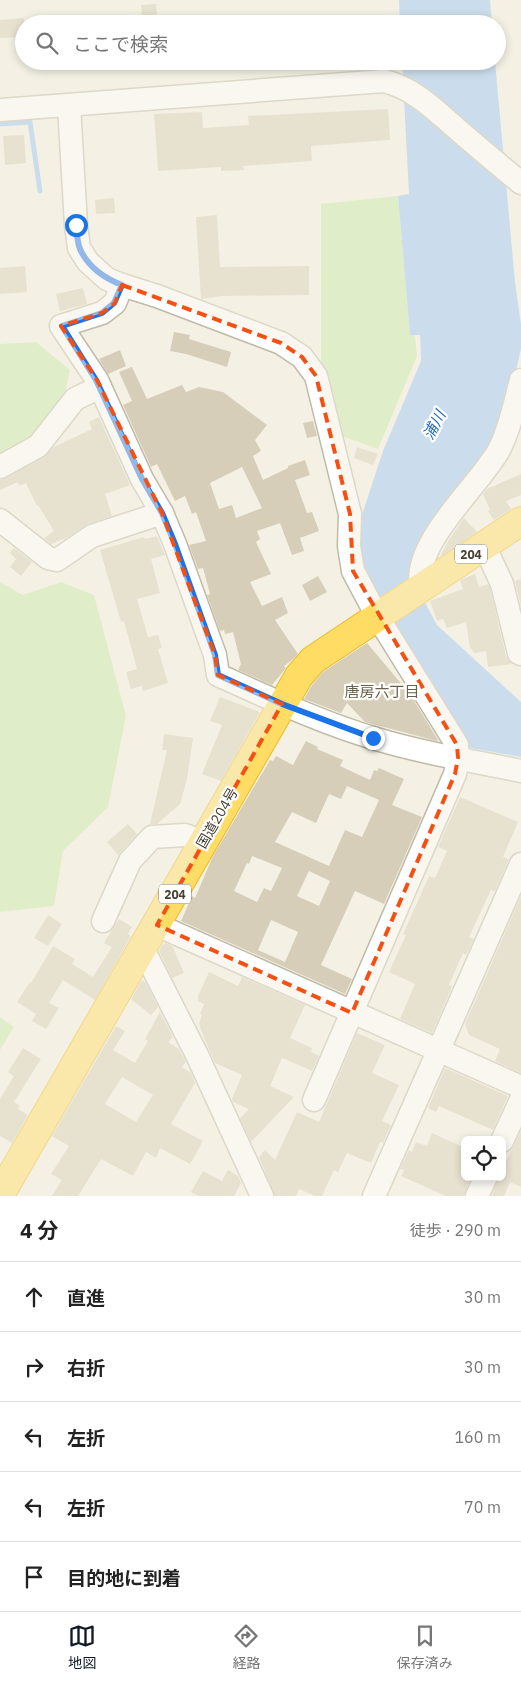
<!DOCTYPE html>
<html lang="ja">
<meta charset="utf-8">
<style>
body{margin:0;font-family:"IBM Plex Sans","Noto Sans JP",sans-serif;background:#f2f2f2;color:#222}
.controls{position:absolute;right:15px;bottom:15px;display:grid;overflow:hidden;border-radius:8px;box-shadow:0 2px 8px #0003}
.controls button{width:45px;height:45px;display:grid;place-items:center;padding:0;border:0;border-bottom:1px solid #e0e0e0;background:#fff;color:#222;font:25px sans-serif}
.stop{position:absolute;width:15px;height:15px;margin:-11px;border:4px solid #1a73e8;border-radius:50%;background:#fff}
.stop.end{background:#1a73e8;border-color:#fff;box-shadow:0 1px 5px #0008}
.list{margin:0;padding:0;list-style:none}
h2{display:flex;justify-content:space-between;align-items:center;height:65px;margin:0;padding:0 20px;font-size:21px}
h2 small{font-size:16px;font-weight:400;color:#767676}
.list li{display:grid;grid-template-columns:32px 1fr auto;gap:15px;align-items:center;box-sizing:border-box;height:70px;padding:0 20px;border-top:1px solid #e0e0e0}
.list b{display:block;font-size:19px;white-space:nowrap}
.list em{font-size:16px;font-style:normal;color:#767676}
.icon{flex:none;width:28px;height:28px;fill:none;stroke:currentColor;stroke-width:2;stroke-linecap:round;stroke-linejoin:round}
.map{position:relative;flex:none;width:521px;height:1196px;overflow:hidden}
.search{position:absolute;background:#fff;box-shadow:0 2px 8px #0003;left:15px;right:15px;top:15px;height:55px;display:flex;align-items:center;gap:12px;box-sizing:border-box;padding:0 18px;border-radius:28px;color:#767676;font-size:19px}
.sheet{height:415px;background:#fff}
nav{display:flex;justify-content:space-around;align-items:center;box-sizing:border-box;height:70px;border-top:1px solid #e0e0e0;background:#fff;font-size:14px;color:#767676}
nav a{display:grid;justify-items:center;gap:2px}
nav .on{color:#111827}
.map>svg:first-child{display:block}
.green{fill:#c6eca9}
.water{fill:#9ac6f7}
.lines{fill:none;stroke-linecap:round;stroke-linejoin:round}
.stream{stroke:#9ac6f7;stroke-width:5}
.building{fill:#d7ceb9;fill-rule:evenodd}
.minor-casing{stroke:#c0baa6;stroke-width:25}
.highway-casing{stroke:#ecba27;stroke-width:30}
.minor{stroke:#fff;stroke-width:22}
.highway{stroke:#ffdd64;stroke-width:28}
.route{stroke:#1a73e8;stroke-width:6}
.marked{fill:none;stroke:#f64f12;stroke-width:4;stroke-dasharray:10 6;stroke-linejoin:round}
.labels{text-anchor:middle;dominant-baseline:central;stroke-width:4.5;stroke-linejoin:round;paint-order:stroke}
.shield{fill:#fff;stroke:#7e7a71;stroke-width:1}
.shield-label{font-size:12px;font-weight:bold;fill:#474134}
.street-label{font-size:14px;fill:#474134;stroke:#fff}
.water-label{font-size:15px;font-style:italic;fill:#236abc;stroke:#fff}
.neighbourhood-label{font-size:15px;fill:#6a614a;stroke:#fff}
</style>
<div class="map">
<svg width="521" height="1196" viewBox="0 0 521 1196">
<rect width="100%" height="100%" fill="#f4f1e4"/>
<g class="green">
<polygon points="398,196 410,335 415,335 417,356 378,449 339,435 321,360 321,204"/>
<polygon points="36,342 70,370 63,403 26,447 0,456 0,344"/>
<polygon points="0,582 23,595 61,582 94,595 126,716 108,807 63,851 54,906 0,912"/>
<polygon points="0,1017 14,1027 0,1050"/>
</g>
<g class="water">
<polygon points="399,0 490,0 492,24 400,24"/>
<polygon points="402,61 495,61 515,282 521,324 521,349 498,448 433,534 421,595 437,625 521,702 521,757 465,747 391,629 352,545 383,451 421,361 420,335 410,335 398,196 409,194"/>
</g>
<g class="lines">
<polyline class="stream" points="0,124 30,122 40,191"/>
</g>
<g class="building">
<polygon points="156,4 157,16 142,17 141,5"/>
<polygon points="24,18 24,37 0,38 0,20"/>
<polygon points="388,109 390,140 311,146 312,161 243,166 244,170 221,171 221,167 158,171 154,114 202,112 203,128 249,125 248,116"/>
<polygon points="24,135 26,163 5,165 3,136"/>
<polygon points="114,198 115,213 96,214 95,200"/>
<polygon points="217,215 220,267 309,266 309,295 222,296 201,299 196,217"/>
<polygon points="25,266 27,292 0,294 0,268"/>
<polygon points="83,288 87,304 60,311 56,294"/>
<polygon points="174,332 190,335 189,339 231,352 227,367 186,354 170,351"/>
<polygon points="120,350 126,366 108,374 99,359"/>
<path d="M132,367l15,32 35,-14 4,7 13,-5 24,5 44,33 -12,15 6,11 -8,5 10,24 25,-12v-2l17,-6 5,15 -15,5 12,33 5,-1 7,19 -19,7 4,13 -12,4 -12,-32 -23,8 3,8 -4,3 15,32 -21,8 12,24 20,-9 6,16 -13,7 23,34 -6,6 -8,6 2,2 -14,17 -34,-15 3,-6 -8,-32 -8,2 -1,-4 -4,1 -13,-36 3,-1 -7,-26 -5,1 -9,-24 17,-4 -10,-29 -4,2 -7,-18 -10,5 -18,-37 -6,3 -28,-62 9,-4 -13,-29zM242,467l20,41 -26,10 -4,-13 -13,4 -9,-26z"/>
<polygon points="99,417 130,485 105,494 112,516 88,524 66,538 51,544 44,538 54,531 38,505 37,506 26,483 19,486 18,482 0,490 0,480 6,478 44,457 54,447 92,429 89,422"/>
<polygon points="313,421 317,436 307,438 303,423"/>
<polygon points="357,447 378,454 373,465 354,458"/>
<polygon points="521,474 521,495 506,501 511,509 494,520 488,511 490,510 483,494 487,489"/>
<polygon points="464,518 477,532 440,557 448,541"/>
<polygon points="157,536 165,555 151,559 160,593 137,599 148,637 158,635 162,648 158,649 168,683 143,691 142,686 131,689 126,672 137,669 124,621 121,622 100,550 144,537 145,539"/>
<polygon points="14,548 32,562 21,576 10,567 16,559 10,553"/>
<polygon points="475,574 479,587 488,584 490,588 506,656 512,664 488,667 486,651 475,653 470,648 466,622 447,628 443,619 437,621 430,601 463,589 460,580"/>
<polygon points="318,576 327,592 310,601 302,585"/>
<polygon points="521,579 521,606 515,581"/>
<polygon points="367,643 410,694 438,740 437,741 365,722 347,703 341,713 304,699 312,685 323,672"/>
<polygon points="220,697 260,712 221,781 202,774 222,725 210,721"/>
<polygon points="164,734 193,738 187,779 180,804 157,824 150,824 167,750 162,750"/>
<path d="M306,741l12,6 -1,2 26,11 -3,6 30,14 4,-10 3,1 2,-3 25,11 -12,26 30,12 -38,87 -29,-13 -34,74 31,14 -7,15 -164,-73 11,-25 3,2 18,-42 57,-96 3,1 3,-5 17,9zM347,786l32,14 -17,37 -17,-7 -16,36 -54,-24 17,-30 24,11 13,-29 12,5zM252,856l30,12 -11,23 -7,-3 -7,14 -23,-11 13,-28 2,1zM309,871l21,10 -11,25 -22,-10zM271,920l27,12 -13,30 -27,-12z"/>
<polygon points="460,797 518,822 503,857 509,859 495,891 491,890 469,937 474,939 466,955 463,953 449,985 452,986 448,996 432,1033 400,1019 415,984 389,972 406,935 403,934 429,876 435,878 447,851 438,847"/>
<polygon points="128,824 137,834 118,855 107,842"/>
<polygon points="521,896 521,1073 495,1061 500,1049 469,1035 465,1024"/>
<polygon points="48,915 62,924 48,946 34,938"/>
<polygon points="119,919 132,927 128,934 131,936 95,1000 63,980 49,1003 59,1008 46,1029 32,1021 36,1014 17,1002 30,982 31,983 53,946 75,959 72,964 93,977 112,947 104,943"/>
<polygon points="166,943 173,947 184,973 172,978 159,951 162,945"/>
<polygon points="209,972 238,986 242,977 305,1005 290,1038 312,1048 311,1052 319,1056 312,1071 282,1058 270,1086 294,1097 251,1142 240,1118 249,1109 233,1102 232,1099 242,1075 215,1063 206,1043 199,1024 202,1015 200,1014 204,1004 198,1001 198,996"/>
<polygon points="142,980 146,983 158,1007 151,1015 131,999"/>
<path d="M160,1012l13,25 -5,5 11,7 7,13 -4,5 9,6 4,10 -24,41 32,17 -13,23 -30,-16 -4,10 -10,-6 -13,24 -32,-17 -23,37h-26l10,-16 -11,-6 18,-28 -17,-10 64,-110 9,5 -12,19 22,13 13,-22 -3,-2zM122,1077l31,18 -17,27 -31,-18z"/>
<polygon points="357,1033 385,1045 372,1073 399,1085 382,1121 391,1125 383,1143 380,1142 371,1163 347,1153 338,1172 334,1170 322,1196 315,1196 299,1189 296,1196 275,1196 259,1157 265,1150 275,1160 297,1112 319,1122"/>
<polygon points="23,1048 41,1059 14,1102 20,1106 18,1109 28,1115 12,1143 0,1136 0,1099 14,1076 8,1072"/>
<polygon points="445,1068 508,1096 493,1130 439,1106 436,1112 428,1108"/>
<polygon points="521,1131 521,1187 510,1182 504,1196 492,1196 499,1177 502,1177 502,1169"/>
<polygon points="432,1133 465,1148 465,1177 471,1177 464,1196 446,1196 401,1176 404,1170 400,1169 409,1150 412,1152 416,1142 427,1146"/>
<polygon points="228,1170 238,1176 241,1183 234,1196 199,1196 191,1192 203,1171 222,1181"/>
</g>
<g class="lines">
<g class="minor-casing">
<g id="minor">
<polyline points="69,106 76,225 79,248 88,262 107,279 122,285 157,296 281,343 302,357 316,376 350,514 349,546 353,571 377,616 457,745 458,758 455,774 314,1100"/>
<path d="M0,110l384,-29c30,7 52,30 74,49 21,18 42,36 63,53"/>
<path d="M122,285l-7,18 -13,10 -41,13 36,54 45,99 20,34 13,31 40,111 3,20c53,24 106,49 162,65 46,14 94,21 141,31"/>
<polyline points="0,467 38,446 75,399 100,387"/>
<polyline points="0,520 48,558 57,560 92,536 162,513"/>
<polyline points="484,545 502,584 519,653 521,654"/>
<path d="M421,587c-9,-44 58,-101 78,-137 11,-21 16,-48 22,-70"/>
<polyline points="103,921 130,861 152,837 185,835 204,842"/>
<polyline points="157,925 521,1087"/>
<polyline points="143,949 197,1055 262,1196"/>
<polyline points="502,1141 521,1100"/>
<polyline points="374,1196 521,864"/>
<polyline points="477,1196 486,1177"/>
</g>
</g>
<g class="highway-casing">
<polyline id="highway" points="0,1195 299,676 313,660 521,521"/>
</g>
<use href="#minor" class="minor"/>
<use href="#highway" class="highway"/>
</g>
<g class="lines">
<path class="route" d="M76,225c1,7 1,17 4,24 8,18 24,29 42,36l-8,18 -12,10 -40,13 34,54 46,99 20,34 13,31 40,111 3,20 64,29 91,34"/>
</g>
<path d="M0 0H521V1196H0ZM122,285l159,58 21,14 14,19 34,138 3,57 104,174 1,13 -3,16 -103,239 -195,-88 125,-221 -64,-29 -3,-20 -53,-142 -65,-133 -36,-54 41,-13 13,-10z" fill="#f4f1e4" fill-opacity=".55" fill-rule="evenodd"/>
<path class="marked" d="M122,285l159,58 21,14 14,19 34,138 3,57 104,174 1,13 -3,16 -103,239 -195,-88 125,-221 -64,-29 -3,-20 -53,-142 -65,-133 -36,-54 41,-13 13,-10z"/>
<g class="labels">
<g class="shield">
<rect x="455" y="544.5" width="32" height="19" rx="4"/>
<rect x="159" y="884.5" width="32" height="19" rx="4"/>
</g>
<g class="shield-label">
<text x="471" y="554">204</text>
<text x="175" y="894">204</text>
</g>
<g class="street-label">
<text transform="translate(217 818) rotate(-60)">国道204号</text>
</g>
<g class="water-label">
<text transform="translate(434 425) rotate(-63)">浦川</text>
</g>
<g class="neighbourhood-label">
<text x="382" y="691">唐房六丁目</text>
</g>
</g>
</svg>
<div class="controls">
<button><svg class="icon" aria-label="locate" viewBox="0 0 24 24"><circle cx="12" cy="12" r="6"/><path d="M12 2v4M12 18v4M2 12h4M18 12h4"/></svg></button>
</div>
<div class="stop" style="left:76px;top:225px"></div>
<div class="stop end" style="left:373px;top:738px"></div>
<div class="search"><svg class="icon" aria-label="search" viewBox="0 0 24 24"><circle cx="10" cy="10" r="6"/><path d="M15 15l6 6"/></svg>ここで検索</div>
</div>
<section class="sheet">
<h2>4 分<small>徒歩 · 290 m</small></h2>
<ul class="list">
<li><svg class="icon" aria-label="ahead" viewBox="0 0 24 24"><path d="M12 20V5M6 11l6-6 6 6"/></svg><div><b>直進</b></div><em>30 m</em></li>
<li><svg class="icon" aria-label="right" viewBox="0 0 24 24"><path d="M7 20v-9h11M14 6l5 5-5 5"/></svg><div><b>右折</b></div><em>30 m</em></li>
<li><svg class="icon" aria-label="left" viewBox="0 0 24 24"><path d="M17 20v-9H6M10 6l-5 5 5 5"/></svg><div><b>左折</b></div><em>160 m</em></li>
<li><svg class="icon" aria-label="left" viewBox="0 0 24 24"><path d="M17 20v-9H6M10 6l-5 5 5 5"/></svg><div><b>左折</b></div><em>70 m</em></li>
<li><svg class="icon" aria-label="arrive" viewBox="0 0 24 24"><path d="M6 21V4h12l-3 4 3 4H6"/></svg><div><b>目的地に到着</b></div></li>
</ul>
</section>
<nav>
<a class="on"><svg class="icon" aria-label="map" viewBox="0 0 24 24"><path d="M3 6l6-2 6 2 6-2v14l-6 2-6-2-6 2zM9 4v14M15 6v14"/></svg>地図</a>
<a><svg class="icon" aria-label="directions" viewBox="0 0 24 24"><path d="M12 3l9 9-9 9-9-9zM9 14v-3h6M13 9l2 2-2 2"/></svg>経路</a>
<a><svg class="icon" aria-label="saved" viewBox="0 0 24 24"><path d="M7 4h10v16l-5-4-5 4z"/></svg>保存済み</a>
</nav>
